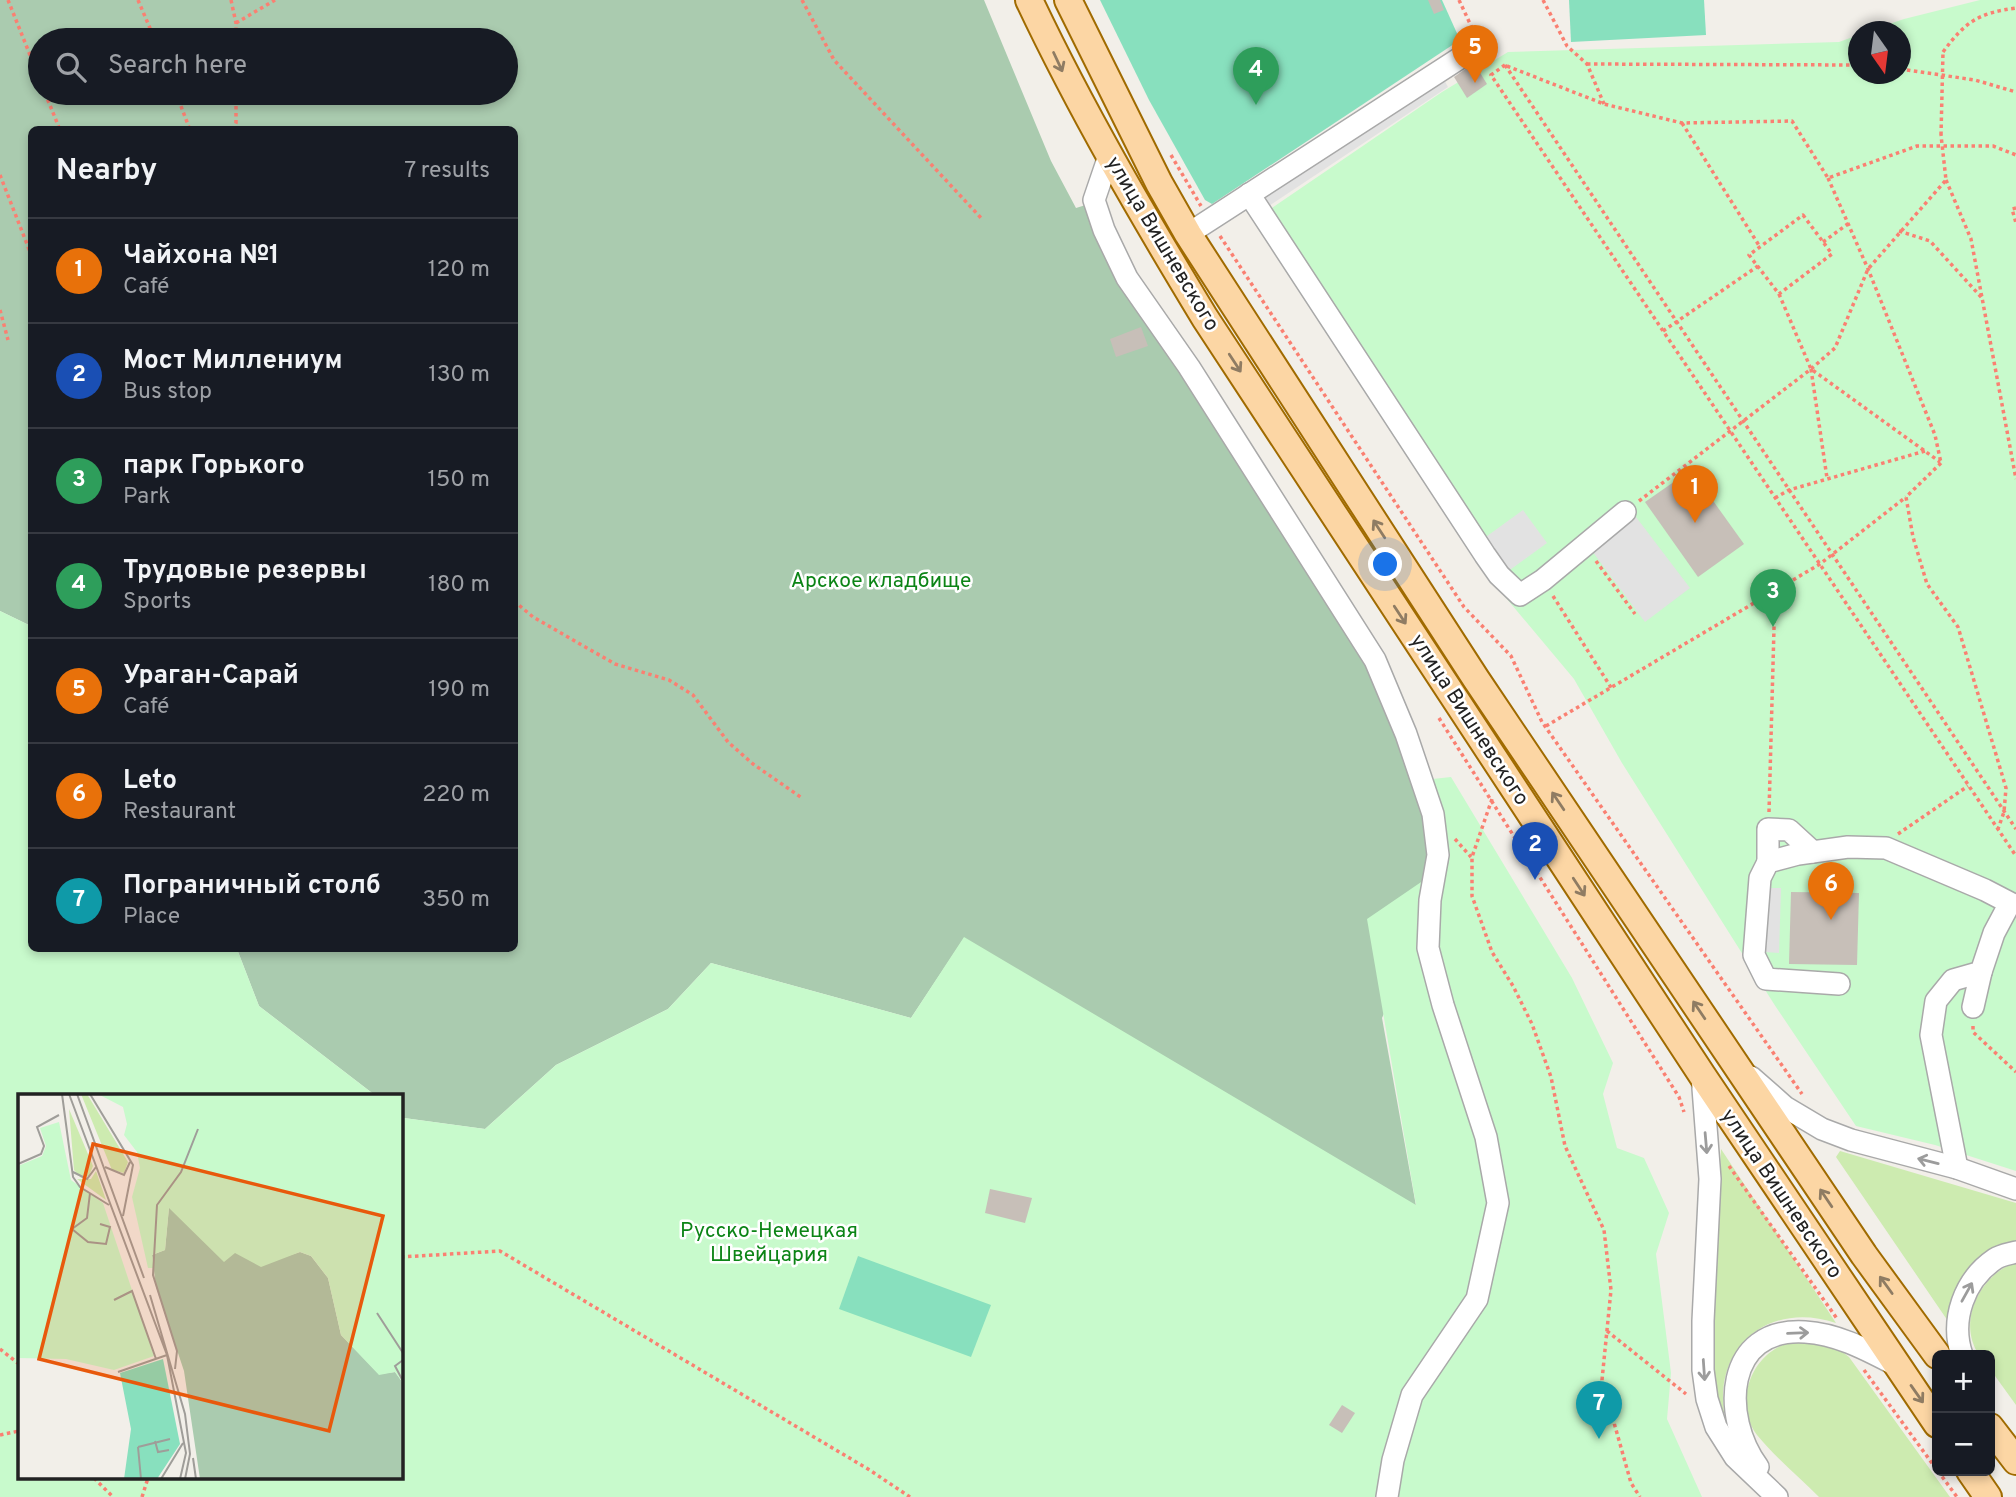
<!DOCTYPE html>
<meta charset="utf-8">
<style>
body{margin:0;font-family:Overpass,sans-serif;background:#242831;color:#f1f3f6}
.controls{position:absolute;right:21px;bottom:21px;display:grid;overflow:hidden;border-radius:10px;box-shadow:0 4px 10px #0003}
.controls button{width:63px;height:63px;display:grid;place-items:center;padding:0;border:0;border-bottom:2px solid #363941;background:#171b24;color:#f1f3f6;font:35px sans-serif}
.compass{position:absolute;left:1848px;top:21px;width:63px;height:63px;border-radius:50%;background:#171b24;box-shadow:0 4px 10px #0003;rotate:166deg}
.you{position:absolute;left:1386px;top:565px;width:24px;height:24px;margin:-18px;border:5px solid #fff;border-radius:50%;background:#1a73e8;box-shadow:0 0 0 10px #1a73e833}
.badge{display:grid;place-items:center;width:46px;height:46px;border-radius:50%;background:#d40000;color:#fff;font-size:23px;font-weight:700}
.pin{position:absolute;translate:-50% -58px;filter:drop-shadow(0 2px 4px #0008)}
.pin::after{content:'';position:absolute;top:37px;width:24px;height:21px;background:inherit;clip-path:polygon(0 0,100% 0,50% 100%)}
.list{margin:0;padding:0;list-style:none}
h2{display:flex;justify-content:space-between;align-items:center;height:91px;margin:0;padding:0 28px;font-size:30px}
h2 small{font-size:23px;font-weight:400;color:#9ea1a6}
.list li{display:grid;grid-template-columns:46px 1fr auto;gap:21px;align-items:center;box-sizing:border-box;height:105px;padding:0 28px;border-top:2px solid #363941}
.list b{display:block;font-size:26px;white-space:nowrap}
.list p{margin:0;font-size:23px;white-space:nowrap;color:#9ea1a6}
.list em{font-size:23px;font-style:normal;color:#9ea1a6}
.icon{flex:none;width:38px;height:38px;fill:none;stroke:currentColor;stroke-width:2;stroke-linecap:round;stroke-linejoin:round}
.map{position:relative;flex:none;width:2016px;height:1497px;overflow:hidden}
.search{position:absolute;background:#171b24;box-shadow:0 4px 10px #0003;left:28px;top:28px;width:490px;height:77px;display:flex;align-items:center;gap:18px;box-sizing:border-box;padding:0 24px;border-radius:38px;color:#9ea1a6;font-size:26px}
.panel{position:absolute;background:#171b24;box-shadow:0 4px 10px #0003;left:28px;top:126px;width:490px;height:826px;border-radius:10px}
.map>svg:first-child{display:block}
.grass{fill:#cdebb0}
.cemetery{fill:#aacbaf;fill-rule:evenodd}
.park{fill:#c8facc}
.pitch{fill:#88e0be}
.parking{fill:#e2e2e2}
.building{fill:#c7bfb8}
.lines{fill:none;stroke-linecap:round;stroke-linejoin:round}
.minor-casing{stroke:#a9a9a9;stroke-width:24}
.major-casing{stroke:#a06b00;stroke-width:30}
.path{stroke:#fa8072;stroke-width:3.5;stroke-dasharray:3.5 3.5;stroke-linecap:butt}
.minor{stroke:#fff;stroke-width:21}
.major{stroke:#fcd6a4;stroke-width:26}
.path-bridge{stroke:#fa8072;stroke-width:3.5;stroke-dasharray:3.5 3.5;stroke-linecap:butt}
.oneway{stroke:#8f7c63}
.oneway2{stroke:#9c9c9c}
.labels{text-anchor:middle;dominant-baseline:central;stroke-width:5;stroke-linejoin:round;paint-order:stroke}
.street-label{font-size:21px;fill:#222;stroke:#fff}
.park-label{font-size:21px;fill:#0c8416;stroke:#fff}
.inset-road{fill:none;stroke:#9f9d99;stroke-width:2}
.view{fill:#e8590c;fill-opacity:0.15;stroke:#e8590c;stroke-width:3.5}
.inset-edge{fill:none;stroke:#222;stroke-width:3.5}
</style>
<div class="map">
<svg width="2016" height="1497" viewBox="0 0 2016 1497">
<rect width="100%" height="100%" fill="#f2efe9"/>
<g class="grass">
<path d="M1721,1149l115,174c-71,-24 -129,30 -109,103l-12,-22 -6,-38z"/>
<polygon points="1840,1151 2016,1203 2016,1241 2000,1247 1952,1327 1836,1157"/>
<path d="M2016,1262v143l-26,-36v-14h-11c-23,-34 2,-81 37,-93z"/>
<path d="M1806,1340l34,10 9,7 101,140h-131c-20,-20 -44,-40 -62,-62 -21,-27 -10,-69 18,-86 9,-6 20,-7 31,-9z"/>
</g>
<path class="cemetery" d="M0,0h984l67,161 25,47 13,-4 281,458 44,119 35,82 -67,155 34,188 -452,-268 -53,80 -200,-55 -43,46 -112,56 -71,64 -81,-11 -3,-3v-19h-25l-117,-90 -22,-57 277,-1v-818h-482l-1,496 -31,-15zM40,40h466v53h-466z"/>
<g class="park">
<polygon points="1980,0 2016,0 2016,1171 1935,1145 1856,1126 1774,1004 1622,763 1574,679 1486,574 1269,210 1442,92 1508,52 1839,42 1858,35 1858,74 1900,74 1900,32 1868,31 1904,19"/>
<polygon points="0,611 31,626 32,948 237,949 259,1006 376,1096 19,1096 19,1478 401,1478 401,1115 404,1118 485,1129 556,1065 668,1009 711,963 911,1018 964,937 1416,1205 1367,919 1449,863 1414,781 1451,777 1572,978 1613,1063 1603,1094 1617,1148 1644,1158 1669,1213 1656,1254 1671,1373 1667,1419 1702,1497 0,1497"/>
</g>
<g class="pitch">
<polygon points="1100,0 1442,0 1460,40 1212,204 1205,200 1149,100"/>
<polygon points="1569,0 1704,0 1706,35 1571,42"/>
<polygon points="858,1256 991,1305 971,1357 839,1309"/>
</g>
<g class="parking">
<polygon points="1442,76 1448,87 1266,208 1260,198"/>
<polygon points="1523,510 1547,543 1507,572 1483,539"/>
<polygon points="1633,513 1690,588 1645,622 1589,547"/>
<polygon points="1768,888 1781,888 1779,953 1765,952"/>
</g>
<g class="building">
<polygon points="1428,0 1440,0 1444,10 1434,14"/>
<polygon points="1474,63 1487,84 1467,98 1454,77"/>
<polygon points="1141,327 1148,346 1116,357 1110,339"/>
<polygon points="1691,470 1744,544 1698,577 1645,502"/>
<polygon points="1791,892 1859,893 1857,965 1789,964"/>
<polygon points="990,1189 1032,1198 1025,1223 985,1213"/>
<polygon points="1342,1405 1355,1413 1342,1433 1329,1425"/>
</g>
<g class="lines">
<g class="minor-casing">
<g id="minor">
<polyline points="1109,156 1094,200 1104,230 1127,278 1189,367 1375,660 1406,734 1433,814 1438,855 1430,900 1428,948 1443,1005 1486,1137 1498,1203 1477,1299 1412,1395 1393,1460 1387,1497"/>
<polyline points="1249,194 1485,555 1499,575 1520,595 1543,580 1625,512"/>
<polyline points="1188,234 1480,45"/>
<polyline points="1768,862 1768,829 1789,830 1813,852"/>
<polyline points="1839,984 1766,979 1754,955 1760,878 1768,862 1798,854 1848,847 1886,848 1985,890 2010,903 1994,933 1981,972 1953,980 1936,1001 1931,1035 1957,1168"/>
<polyline points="1973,1007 1981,972"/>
<polyline points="1702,1075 1710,1179 1703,1321 1703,1370 1707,1399 1716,1427 1735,1457 1777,1497"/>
<polyline points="1751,1077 1785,1107 1822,1129 1851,1140 1957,1168 2016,1189"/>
<path d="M1962,1355c-12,-35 2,-75 33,-96 6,-4 14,-5 21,-7"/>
<path d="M1758,1467c-37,-50 -34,-140 47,-135 33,2 62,18 91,33"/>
</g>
</g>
<g class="major-casing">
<g id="major">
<path d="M1029,0c52,110 113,214 176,318l497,757 235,349"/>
<polyline points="1068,0 1159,183 1188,234 1476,679 1864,1255 1937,1355"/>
<polyline points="1990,1427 2016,1461"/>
<polyline points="1970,1471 1988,1497"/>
</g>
</g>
<g class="path">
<polyline points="8,0 40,80"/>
<polyline points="138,0 155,40"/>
<polyline points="231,0 236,23 236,40"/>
<polyline points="802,0 834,60 982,219"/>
<polyline points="1459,0 1473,30"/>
<polyline points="1543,0 1567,46 1587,64 1604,104"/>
<polyline points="236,23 275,0"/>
<path d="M1943,52c22,-30 35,-39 73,-44"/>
<polyline points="1587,64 1858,65"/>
<polyline points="1505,65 1491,75 2016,856"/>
<polyline points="1505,65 2016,829"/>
<polyline points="1507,66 1604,104 1682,123 1792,121 1828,178 1917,146 1993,146 2016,155"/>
<polyline points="1900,69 1975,80 2016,92"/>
<polyline points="45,93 60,130"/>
<polyline points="176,93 190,130"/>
<polyline points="1682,123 1760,247"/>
<polyline points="233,130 236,123 236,93"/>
<polyline points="1171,155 1201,206"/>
<polyline points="0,175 32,257"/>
<polyline points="1828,178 1868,269 1935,435 1941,463"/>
<polyline points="1946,180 1971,239 2016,479"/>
<polyline points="2016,208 2012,209 2016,223"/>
<polygon points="1803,215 1832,254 1779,294 1749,255"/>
<polyline points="1899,231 1930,241 1982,298"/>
<polyline points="1220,236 1464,607 1511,656 1542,722 1802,1094"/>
<polyline points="1823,242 1849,223"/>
<polyline points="1779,294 1811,369 1940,462"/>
<polyline points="0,310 8,340"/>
<polyline points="1663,331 1758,266"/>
<polyline points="1811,369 1827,478"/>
<polyline points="1941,463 1906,497 1913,537 1927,584 1958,627 2006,788 2004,812 1998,829"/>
<polyline points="1775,498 1789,490 1925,451"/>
<polyline points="1639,501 1811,369 1835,348 1868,269 1946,180 1941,135"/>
<polyline points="1596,561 1635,614"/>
<polyline points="1553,596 1612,689"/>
<polyline points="514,601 533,617 615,664 669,680 693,695 728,742 753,764 802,798"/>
<polyline points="1439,718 1679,1097 1684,1112"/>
<polyline points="1546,726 1820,564 1906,497"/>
<polyline points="1492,799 1472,857 1472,896 1492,952 1513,986 1532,1024 1551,1077 1565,1146 1604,1230 1611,1290 1602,1380 1631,1483 1640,1497"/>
<polyline points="1769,812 1775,591"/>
<polyline points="1898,834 1968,786"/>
<polyline points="1455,839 1471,857"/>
<polyline points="1973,1026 1973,1032 2016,1072"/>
<polyline points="1729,1166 1838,1320"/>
<polyline points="401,1257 500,1251 868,1469 910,1497"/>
<polyline points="1607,1331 1686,1394"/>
<polyline points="0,1349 19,1364"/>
<polyline points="1864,1370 1937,1470"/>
<polyline points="0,1435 19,1431"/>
<polyline points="1938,1471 1957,1497"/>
<polyline points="94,1478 113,1497"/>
<polyline points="142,1497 148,1478"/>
</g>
<use href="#minor" class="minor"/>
<use href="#major" class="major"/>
<polyline class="path-bridge" points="1941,135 1943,52"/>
</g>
<defs><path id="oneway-shaft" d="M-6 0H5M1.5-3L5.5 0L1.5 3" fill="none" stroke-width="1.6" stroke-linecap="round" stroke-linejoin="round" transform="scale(1.75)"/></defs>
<g class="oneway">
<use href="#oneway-shaft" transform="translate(1058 62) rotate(65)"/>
<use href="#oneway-shaft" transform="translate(1235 363) rotate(57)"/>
<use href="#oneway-shaft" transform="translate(1379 529) rotate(-123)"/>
<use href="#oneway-shaft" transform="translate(1400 615) rotate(57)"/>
<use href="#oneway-shaft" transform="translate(1558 801) rotate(-124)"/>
<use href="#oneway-shaft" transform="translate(1579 887) rotate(57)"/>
<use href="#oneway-shaft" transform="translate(1699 1010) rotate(-124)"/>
<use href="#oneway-shaft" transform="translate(1826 1198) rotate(-124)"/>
<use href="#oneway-shaft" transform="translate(1886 1285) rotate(-126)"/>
<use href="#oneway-shaft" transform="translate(1917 1394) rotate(55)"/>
</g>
<g class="oneway2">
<use href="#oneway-shaft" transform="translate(1706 1143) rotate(85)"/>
<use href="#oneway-shaft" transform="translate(1928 1161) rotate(-166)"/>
<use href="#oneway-shaft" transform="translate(1967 1292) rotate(-61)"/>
<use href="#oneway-shaft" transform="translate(1798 1333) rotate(-2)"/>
<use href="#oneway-shaft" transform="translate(1704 1370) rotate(86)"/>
</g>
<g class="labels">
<g class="street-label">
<text transform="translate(1162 244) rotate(59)">улица Вишневского</text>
<text transform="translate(1469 720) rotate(57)">улица Вишневского</text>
<text transform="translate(1781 1194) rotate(56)">улица Вишневского</text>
</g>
<g class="park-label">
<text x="881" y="581">Арское кладбище</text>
<text x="769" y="1231">Русско-Немецкая<tspan x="769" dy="24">Швейцария</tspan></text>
</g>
</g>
<g transform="translate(18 1094)">
<rect width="385" height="385" fill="#f2efe9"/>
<path d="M63,0h6l41,68 -4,11 -12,-3zM51,15l24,57 -4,10 -8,2 -7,-8zM78,77l10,29 -29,-21h14z" fill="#cdebb0"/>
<path d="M151,113l66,45 34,10 31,-10 11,4 17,22 13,57 38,39 16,-2 8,11v96h-203l-16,-108 -28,-84 -4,-32 13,-5z" fill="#aacbaf"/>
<path d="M80,0h305v289l-8,-11 -16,3 -38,-40 -13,-57 -17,-22 -11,-4 -39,15 -26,-14 -11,9 -55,-54 -4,42 -13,5 2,13h-6l-16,-71 8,-29 -3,-16 -13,-17 3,-11 -4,-17zM41,28l12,58 32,23 51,153 -40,14 -48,-11 -48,-1v-192l24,-10 4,-10 -6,-18z" fill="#c8facc"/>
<path d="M145,265l17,85 -23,35h-33l7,-50 -11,-56z" fill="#88e0be"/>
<path class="inset-road" d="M44,0l11,83 7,10 29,18M51,0l98,261 19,98 -6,26M59,0l67,184M72,0l43,71 -10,51M0,70l23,-10 3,-8 -7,-19 22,-12M87,73l19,8 6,-13M55,78l14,7 9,-12M72,99l-3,25 -15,11 16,13 18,2 4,-17 -10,-3M132,201l35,119 5,40 -5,25M96,206l18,-9 24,68M359,219l26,40M385,266l-8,6 8,15M157,275l2,-18 -24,-76 4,-70 24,-33 17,-43M100,278l49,-17M137,347l3,11 11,-2M120,353l32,-8M120,353l3,32M175,364l3,21M143,385l22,-36"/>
<path class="view" d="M75,50l290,72 -54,215 -290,-72z"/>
<rect width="385" height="385" class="inset-edge"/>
</g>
</svg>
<div class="controls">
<button>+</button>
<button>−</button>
</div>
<svg class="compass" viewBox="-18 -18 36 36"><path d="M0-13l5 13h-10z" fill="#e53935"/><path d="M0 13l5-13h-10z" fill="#9ea1a6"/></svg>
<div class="you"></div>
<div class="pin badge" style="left:1695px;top:523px;background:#e8710a">1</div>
<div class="pin badge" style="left:1535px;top:880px;background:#1a4fb4">2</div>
<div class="pin badge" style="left:1773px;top:627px;background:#2e9e5b">3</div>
<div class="pin badge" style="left:1256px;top:105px;background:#2e9e5b">4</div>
<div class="pin badge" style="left:1475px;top:83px;background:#e8710a">5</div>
<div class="pin badge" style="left:1831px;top:920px;background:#e8710a">6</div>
<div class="pin badge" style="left:1599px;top:1439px;background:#0f9aa8">7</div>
<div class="search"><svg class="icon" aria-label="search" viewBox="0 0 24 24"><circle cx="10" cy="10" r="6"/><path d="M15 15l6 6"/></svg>Search here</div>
<section class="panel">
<h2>Nearby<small>7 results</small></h2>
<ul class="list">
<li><span class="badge" style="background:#e8710a">1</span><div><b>Чайхона №1</b><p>Café</p></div><em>120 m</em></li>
<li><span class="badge" style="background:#1a4fb4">2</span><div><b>Мост Миллениум</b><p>Bus stop</p></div><em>130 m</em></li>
<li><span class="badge" style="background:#2e9e5b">3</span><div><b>парк Горького</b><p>Park</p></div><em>150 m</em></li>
<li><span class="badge" style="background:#2e9e5b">4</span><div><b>Трудовые резервы</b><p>Sports</p></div><em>180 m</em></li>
<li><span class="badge" style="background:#e8710a">5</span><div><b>Ураган-Сарай</b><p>Café</p></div><em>190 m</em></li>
<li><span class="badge" style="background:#e8710a">6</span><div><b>Leto</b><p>Restaurant</p></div><em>220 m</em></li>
<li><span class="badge" style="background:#0f9aa8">7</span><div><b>Пограничный столб</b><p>Place</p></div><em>350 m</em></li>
</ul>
</section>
</div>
